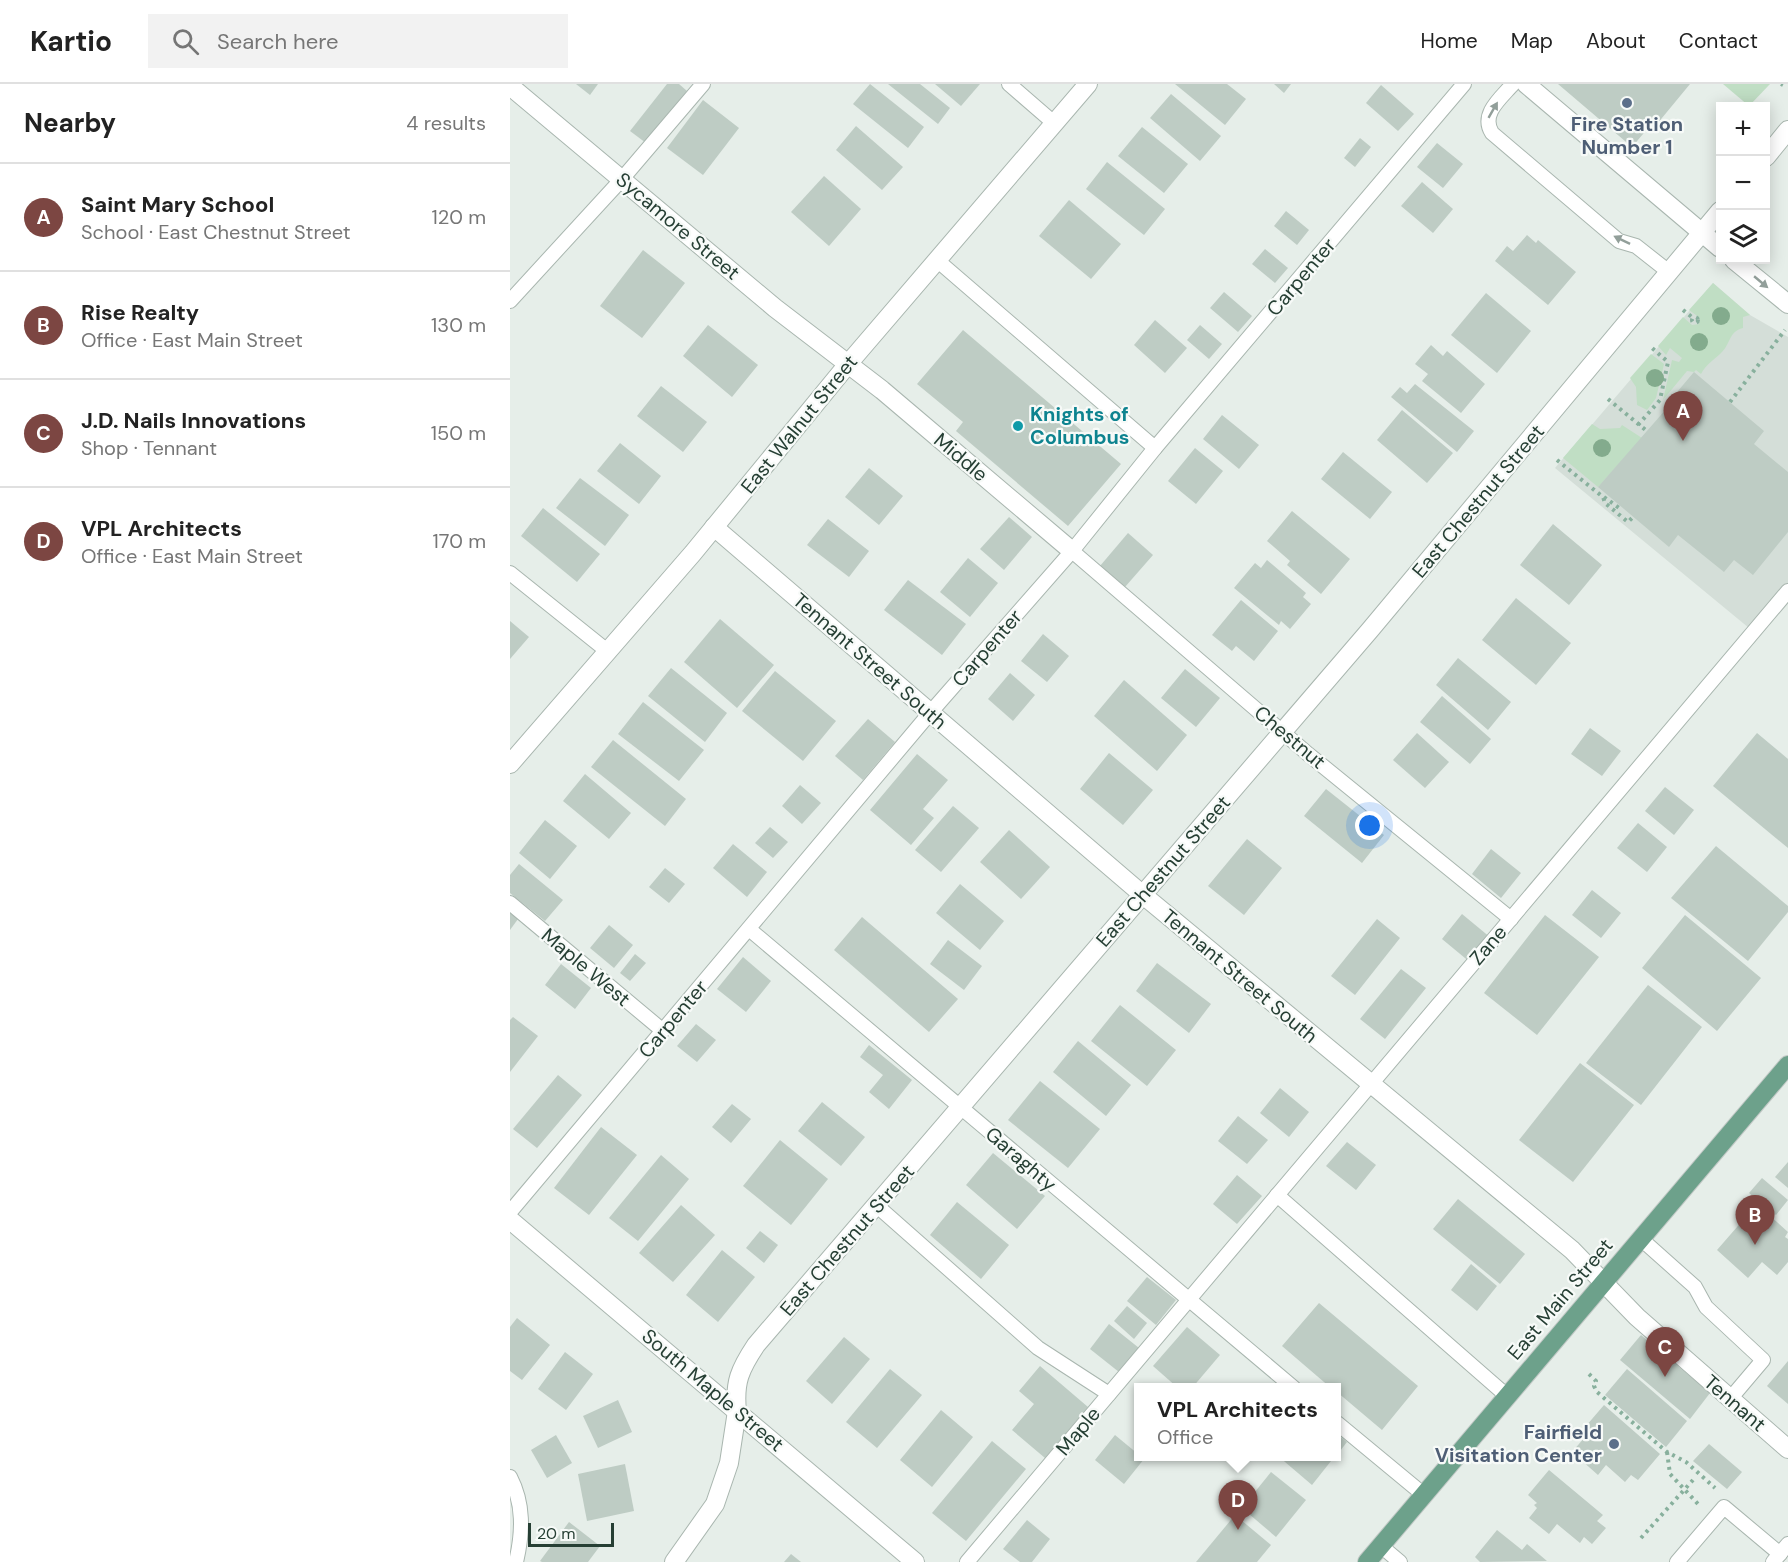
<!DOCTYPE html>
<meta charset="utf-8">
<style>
body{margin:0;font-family:"DM Sans",sans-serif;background:#f2f2f2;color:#222}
.controls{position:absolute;right:18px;top:18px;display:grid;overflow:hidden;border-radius:0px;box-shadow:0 3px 15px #0003}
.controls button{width:54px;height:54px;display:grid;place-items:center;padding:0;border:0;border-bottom:2px solid #e0e0e0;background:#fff;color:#222;font:30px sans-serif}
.scale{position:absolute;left:18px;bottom:15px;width:86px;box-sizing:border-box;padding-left:6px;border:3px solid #263f34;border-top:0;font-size:16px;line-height:21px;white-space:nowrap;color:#263f34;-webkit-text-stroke:4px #f7faf8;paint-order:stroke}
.you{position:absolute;left:860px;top:742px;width:21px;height:21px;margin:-15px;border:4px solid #fff;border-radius:50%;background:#1a73e8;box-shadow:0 0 0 9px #1a73e833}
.badge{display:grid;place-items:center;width:39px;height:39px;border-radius:50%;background:#7c4642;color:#fff;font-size:20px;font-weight:700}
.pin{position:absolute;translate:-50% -50px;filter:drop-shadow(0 2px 3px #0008)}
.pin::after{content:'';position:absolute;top:32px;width:21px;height:18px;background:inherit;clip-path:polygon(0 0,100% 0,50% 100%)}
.popup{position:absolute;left:624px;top:1299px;width:207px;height:78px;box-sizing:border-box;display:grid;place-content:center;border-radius:0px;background:#fff;filter:drop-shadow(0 2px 4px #0005);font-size:20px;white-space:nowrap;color:#767676}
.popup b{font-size:22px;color:#222}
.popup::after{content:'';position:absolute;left:50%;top:100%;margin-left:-12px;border:12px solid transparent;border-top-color:#fff}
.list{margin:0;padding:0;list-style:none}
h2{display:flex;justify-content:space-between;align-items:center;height:78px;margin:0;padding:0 24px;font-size:26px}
h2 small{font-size:20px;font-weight:400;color:#767676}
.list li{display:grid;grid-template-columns:39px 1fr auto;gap:18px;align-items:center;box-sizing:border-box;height:108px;padding:0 24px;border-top:2px solid #e0e0e0}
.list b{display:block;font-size:22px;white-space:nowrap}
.list p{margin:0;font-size:20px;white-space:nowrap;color:#767676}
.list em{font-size:20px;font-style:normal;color:#767676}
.icon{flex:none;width:33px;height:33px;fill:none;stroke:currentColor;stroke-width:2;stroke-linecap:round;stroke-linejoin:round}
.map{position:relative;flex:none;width:1278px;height:1478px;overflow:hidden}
header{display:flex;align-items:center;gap:36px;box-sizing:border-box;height:84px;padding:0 30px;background:#fff;border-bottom:2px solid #e0e0e0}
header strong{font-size:28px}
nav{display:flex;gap:33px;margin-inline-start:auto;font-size:21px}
.search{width:420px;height:54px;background:#f2f2f2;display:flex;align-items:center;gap:15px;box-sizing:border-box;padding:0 21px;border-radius:0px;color:#767676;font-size:22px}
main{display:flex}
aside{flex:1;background:#fff}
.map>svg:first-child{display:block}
.built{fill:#d4ded8}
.green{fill:#c0dec4}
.building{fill:#beccc4}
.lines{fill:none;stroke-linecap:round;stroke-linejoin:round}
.service-casing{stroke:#a9b6af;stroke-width:16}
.minor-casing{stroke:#a9b6af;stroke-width:20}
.tertiary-casing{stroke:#a9b6af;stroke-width:20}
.primary-casing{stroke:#c2c9c6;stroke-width:20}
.path{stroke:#88b09d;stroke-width:4;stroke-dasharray:3 4.5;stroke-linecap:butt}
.service{stroke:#fff;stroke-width:14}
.minor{stroke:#fff;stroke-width:18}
.tertiary{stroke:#fff;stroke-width:18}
.primary{stroke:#6da18b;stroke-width:18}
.tree{fill:#83ab8d}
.oneway{fill:#929f9a}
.service-dot{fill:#5c6f8a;stroke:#f7faf8;stroke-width:2}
.culture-dot{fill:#0f9aa8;stroke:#f7faf8;stroke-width:2}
.labels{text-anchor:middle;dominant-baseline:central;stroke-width:4.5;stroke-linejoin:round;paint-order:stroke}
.service-label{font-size:20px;font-weight:bold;fill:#4e5e75;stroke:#f7faf8}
.street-label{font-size:20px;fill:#263f34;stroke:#f7faf8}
.culture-label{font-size:20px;font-weight:bold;fill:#0d838f;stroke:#f7faf8;text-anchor:start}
</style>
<header>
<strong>Kartio</strong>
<div class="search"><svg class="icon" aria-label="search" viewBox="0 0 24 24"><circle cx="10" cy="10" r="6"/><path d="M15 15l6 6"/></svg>Search here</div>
<nav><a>Home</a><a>Map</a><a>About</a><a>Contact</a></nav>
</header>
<main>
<aside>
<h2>Nearby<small>4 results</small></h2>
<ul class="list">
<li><span class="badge">A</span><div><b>Saint Mary School</b><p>School · East Chestnut Street</p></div><em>120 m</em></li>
<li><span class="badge">B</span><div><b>Rise Realty</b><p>Office · East Main Street</p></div><em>130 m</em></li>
<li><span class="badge">C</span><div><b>J.D. Nails Innovations</b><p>Shop · Tennant</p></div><em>150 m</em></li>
<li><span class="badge">D</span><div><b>VPL Architects</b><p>Office · East Main Street</p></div><em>170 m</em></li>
</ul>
</aside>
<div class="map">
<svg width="1278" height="1478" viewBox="0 0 1278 1478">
<rect width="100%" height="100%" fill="#e6eee9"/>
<polygon class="built" points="1203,199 1240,231 1278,253 1278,499 1239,544 1045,384"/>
<g class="green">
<polygon points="1213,0 1260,0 1239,22"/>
<path d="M1203,199l37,32 -7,2v11c-15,4 -12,16 -22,25 -8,8 -14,10 -20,21l-5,-4 -2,2 -7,-1 -24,29 9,-40 7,2 3,-4 -12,-10 -4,7 -8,-9 25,-29 9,8 7,-1 1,-6 -11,-8z"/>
<polygon points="1141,270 1154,280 1146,314 1137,326 1127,321 1126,303 1120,294"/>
<polygon points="1082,340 1090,345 1110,344 1112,341 1132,354 1088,403 1053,374"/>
</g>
<g class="building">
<polygon points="66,0 88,0 80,11"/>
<polygon points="157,0 169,0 177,7 136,59 120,47"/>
<polygon points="360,0 414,43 398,64 343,20"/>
<polygon points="378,0 410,0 440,24 428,40"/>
<polygon points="425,0 470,0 451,22"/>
<polygon points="665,0 717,0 736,15 715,41"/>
<polygon points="764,0 781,0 774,9"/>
<polygon points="1048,0 1180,0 1147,40 1144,37 1122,63"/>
<polygon points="871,1 904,30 888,47 856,19"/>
<polygon points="661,10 711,52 690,77 640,34"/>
<polygon points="193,16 229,44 193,91 157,64"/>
<polygon points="346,42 393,83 372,106 326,66"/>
<polygon points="632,43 678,80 654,109 608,72"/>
<polygon points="850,54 861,63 845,83 834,74"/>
<polygon points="927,59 953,80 933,104 907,83"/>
<polygon points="597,78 655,125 634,151 576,105"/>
<polygon points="314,92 351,125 319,162 281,128"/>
<polygon points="912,98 943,125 923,149 891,122"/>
<polygon points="559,116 611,160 581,195 529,152"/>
<polygon points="776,127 799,146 787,161 764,142"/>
<polygon points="1017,151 1026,159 1028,156 1066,188 1038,221 985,177 997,162 1003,167"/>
<polygon points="755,165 778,184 765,199 742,180"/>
<polygon points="133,166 175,199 132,254 90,222"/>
<polygon points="714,208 742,232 728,248 700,224"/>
<polygon points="976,209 1021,247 987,289 941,251"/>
<polygon points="645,236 677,264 655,289 624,261"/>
<polygon points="198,241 248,281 222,313 173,272"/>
<polygon points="690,241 712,260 699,275 677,256"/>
<polygon points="453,246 611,380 558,442 446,347 453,338 407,300"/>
<polygon points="921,261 933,272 937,267 975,300 951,329 912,297 918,290 905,280"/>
<polygon points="1184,288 1254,347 1244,360 1278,388 1278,448 1243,491 1224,476 1214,488 1168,451 1159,463 1088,403 1164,316 1162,314"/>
<polygon points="905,300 964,347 947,368 881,313 890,303 897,309"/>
<polygon points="151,302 197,338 173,368 127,332"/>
<polygon points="892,326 943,369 917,399 867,356"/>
<polygon points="712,331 749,361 729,385 693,355"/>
<polygon points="110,359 151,392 129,420 87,387"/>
<polygon points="685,364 713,387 686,420 658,397"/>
<polygon points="833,368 882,408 860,435 811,395"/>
<polygon points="359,384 393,412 369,441 335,413"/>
<polygon points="70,394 119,431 95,462 46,424"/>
<polygon points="33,424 90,470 67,498 11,452"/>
<polygon points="782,427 840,475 811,510 777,481 780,477 757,457"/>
<polygon points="499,433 522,453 494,486 470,465"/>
<polygon points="318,435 359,467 339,493 297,461"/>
<polygon points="1043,440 1092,481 1059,521 1010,481"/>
<polygon points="618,449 643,471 615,503 590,482"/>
<polygon points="458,474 488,499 460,533 430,508"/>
<polygon points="757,476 796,509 793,513 801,520 780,545 771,537 769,541 724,504 745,479 751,484"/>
<polygon points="398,496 456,540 432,571 374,526"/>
<polygon points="1006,514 1061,559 1026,601 972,556"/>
<polygon points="731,516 768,547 744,577 726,562 722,567 702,551"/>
<polygon points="210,535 264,581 227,624 174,578"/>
<polygon points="0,537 19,553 0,575"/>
<polygon points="533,550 559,572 537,598 511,577"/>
<polygon points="948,574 1001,618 978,646 926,601"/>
<polygon points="161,584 217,629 195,658 138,612"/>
<polygon points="675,585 710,614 686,643 651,614"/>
<polygon points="265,587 326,637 293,677 232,627"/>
<polygon points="500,589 525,611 503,637 478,615"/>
<polygon points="614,596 677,651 647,687 584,632"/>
<polygon points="932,612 981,655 960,680 910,638"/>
<polygon points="133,618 194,666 169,697 108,650"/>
<polygon points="358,635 385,658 353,696 325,672"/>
<polygon points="1080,644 1111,667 1092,692 1061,670"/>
<polygon points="907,649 939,678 915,704 883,676"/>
<polygon points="1247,649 1278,675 1278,764 1203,702"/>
<polygon points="103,656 176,715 155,742 81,683"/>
<polygon points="599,669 643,706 613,741 570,705"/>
<polygon points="407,670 438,696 413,725 424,734 401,761 360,726"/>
<polygon points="75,690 121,729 99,755 53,717"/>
<polygon points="290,701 311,719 292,740 272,722"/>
<polygon points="1155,703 1184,726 1164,751 1135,727"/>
<polygon points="816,705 874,751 852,779 794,732"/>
<polygon points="443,722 469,744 431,788 405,766"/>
<polygon points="35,736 67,762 40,795 9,769"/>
<polygon points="1128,739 1157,763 1137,788 1107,764"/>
<polygon points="260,743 278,758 263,774 245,759"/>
<polygon points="499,746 540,783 511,815 470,778"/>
<polygon points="737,755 772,784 734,831 698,802"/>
<polygon points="223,760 257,788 237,813 203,784"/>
<polygon points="1206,762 1278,822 1278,828 1238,877 1161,814"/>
<polygon points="981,765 1011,789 991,814 962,790"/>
<polygon points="9,780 53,816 35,837 0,809 0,791"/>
<polygon points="155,784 175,800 159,819 139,803"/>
<polygon points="450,800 494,837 470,866 426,829"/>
<polygon points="1082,806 1111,829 1091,854 1062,831"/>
<polygon points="0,829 8,835 0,846"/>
<polygon points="952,830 981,854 961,879 932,855"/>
<polygon points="1035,831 1089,873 1027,951 974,909"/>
<polygon points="1175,831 1251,894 1207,947 1132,884"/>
<polygon points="352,833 448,915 419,948 324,866"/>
<polygon points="867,835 890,854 845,911 821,892"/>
<polygon points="99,841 123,861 104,884 80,864"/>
<polygon points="438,856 472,882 454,906 420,880"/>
<polygon points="125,870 136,879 120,897 110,889"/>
<polygon points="233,873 261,897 236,928 207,905"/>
<polygon points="647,879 701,920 679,949 626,907"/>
<polygon points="51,880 81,904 65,925 35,901"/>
<polygon points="891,885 916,904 875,955 850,935"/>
<polygon points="1138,901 1192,943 1131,1021 1076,979"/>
<polygon points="610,921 666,966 637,1002 581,957"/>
<polygon points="3,933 28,952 0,988 0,936"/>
<polygon points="186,940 206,956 187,978 167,962"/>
<polygon points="568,957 621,1001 596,1032 543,988"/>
<polygon points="359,961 402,996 379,1025 359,1008 373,991 350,973"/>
<polygon points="1070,979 1124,1021 1063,1098 1009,1056"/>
<polygon points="48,991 72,1011 27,1064 3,1045"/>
<polygon points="530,997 590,1045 558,1084 498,1036"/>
<polygon points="770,1004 799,1028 779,1053 750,1029"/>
<polygon points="312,1018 355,1053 331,1082 288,1047"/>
<polygon points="222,1020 241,1035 221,1059 202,1043"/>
<polygon points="728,1032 758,1056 737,1080 708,1057"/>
<polygon points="91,1043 127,1071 79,1131 44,1104"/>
<polygon points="270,1056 318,1095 281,1141 233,1102"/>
<polygon points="837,1058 866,1081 846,1106 816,1082"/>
<polygon points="483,1069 535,1112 507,1145 456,1101"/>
<polygon points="151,1071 179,1095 128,1157 99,1134"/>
<polygon points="1278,1078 1278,1104 1265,1093"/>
<polygon points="727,1091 752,1112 727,1140 703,1120"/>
<polygon points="1252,1094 1278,1116 1266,1131 1239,1109"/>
<polygon points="948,1115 1015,1170 990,1200 923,1145"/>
<polygon points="447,1118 499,1161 471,1195 420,1151"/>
<polygon points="1247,1120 1278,1148 1275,1153 1278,1155 1278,1178 1267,1191 1252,1178 1238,1194 1207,1166"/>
<polygon points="171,1121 205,1151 163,1198 129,1169"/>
<polygon points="250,1147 268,1161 254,1179 236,1164"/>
<polygon points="212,1166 245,1193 208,1238 176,1211"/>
<polygon points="961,1180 987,1202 967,1227 941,1206"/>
<polygon points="637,1193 666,1216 646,1241 617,1217"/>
<polygon points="809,1219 908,1302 872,1346 827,1308 827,1304 821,1304 772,1262"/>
<polygon points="617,1222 637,1239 624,1255 604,1237"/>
<polygon points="7,1234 40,1261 12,1296 0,1287 0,1243"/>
<polygon points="599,1240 629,1264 609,1288 580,1265"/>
<polygon points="677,1243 710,1271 682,1304 668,1304 643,1282"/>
<polygon points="1131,1251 1200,1309 1180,1335 1110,1276"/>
<polygon points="334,1253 360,1275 322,1320 296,1297"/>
<polygon points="55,1268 83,1290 56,1326 28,1305"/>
<polygon points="1278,1277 1278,1320 1257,1302"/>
<polygon points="530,1282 578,1323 535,1374 502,1346 524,1320 509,1307"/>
<polygon points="380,1285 412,1311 367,1364 336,1338"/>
<polygon points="1117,1285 1177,1337 1156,1363 1095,1311"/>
<polygon points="108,1316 122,1348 88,1364 73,1332"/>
<polygon points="1094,1321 1150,1370 1128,1396 1121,1391 1115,1398 1096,1381 1088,1391 1062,1368 1075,1353 1070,1349"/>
<polygon points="431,1326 463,1353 422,1403 390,1376"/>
<polygon points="827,1350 837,1358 827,1371"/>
<polygon points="46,1351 62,1379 37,1394 21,1366"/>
<polygon points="605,1351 634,1375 614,1400 585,1376"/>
<polygon points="482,1357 516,1385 456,1457 422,1429"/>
<polygon points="1199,1360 1232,1388 1217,1405 1183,1377"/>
<polygon points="768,1372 825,1372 802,1401"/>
<polygon points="115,1380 124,1427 77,1437 68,1390"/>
<polygon points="1039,1386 1093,1431 1087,1437 1096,1444 1082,1460 1074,1453 1070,1459 1047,1440 1039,1450 1019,1434 1027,1424 1024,1421 1027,1419 1018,1411"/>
<polygon points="761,1388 796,1416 766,1453 732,1424"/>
<polygon points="725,1431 761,1461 747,1478 686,1478"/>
<polygon points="517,1436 540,1455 522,1478 510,1478 493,1465"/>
<polygon points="59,1438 90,1462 78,1478 32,1478 30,1477"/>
<polygon points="987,1446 1012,1466 1017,1460 1037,1477 970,1478 965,1473"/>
<polygon points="281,1470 291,1478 274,1478"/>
</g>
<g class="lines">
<g class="service-casing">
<g id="service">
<polyline points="499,0 544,39"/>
<path d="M1003,0c-12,14 -33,30 -21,49l127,108 17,5 33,26"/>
<polyline points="428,177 645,364"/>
<polyline points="0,217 112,95 193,0"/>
<polyline points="562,467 798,670 1001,835"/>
<polyline points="0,489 96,566"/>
<polyline points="0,819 152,946"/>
<polyline points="239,845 784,1304"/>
<polyline points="767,1111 997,1312"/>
<polyline points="366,1121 528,1264 599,1310"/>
<polyline points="0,1128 420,629 562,467 645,364 954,0"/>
<polyline points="1130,1154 1185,1203 1196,1223 1253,1276 1220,1315"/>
<polyline points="827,1339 914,1411"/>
<path d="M0,1393c14,27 13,55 6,85"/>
<polyline points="871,1462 890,1478"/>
<polyline points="457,1478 1278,507"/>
<polyline points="1167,1478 1214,1423 1270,1470"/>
<polyline points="1263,1478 1278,1460"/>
</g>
</g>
<g class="minor-casing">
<g id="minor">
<polyline points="1016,0 1210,164"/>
<polyline points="0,2 265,224 372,306 562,467"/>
<polyline points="1224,176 1278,220"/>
<polyline points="204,443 633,811 1062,1166 1127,1233 1278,1365"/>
<polyline points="0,680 183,469 338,280 578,0"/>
<polyline points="164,1478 205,1420 219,1379 227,1327"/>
</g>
</g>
<g class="tertiary-casing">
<g id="tertiary">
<polyline points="1256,73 1278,46"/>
<polyline points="0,1136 405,1478"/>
<path d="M227,1327c-3,-29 3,-42 19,-66l614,-715 350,-419"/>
</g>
</g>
<g class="primary-casing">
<polyline id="primary" points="857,1478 1278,981"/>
</g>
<g class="path">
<polyline points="1271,0 1273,1"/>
<polyline points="1173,226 1183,234"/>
<circle cx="1185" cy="236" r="3"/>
<polyline points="1098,315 1138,348"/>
<polyline points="1220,318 1275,246"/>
<polyline points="1128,341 1150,316 1158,278 1141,263"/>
<polyline points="1047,376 1093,413 1095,419 1118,438 1123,433"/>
<polyline points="1094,413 1112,426"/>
<polyline points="1079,1290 1086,1297 1084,1302 1087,1308 1157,1368 1176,1378 1205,1404"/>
<polyline points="1157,1368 1160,1390 1189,1421"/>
<polyline points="1131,1454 1183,1396"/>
</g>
<use href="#service" class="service"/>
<use href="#minor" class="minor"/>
<use href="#tertiary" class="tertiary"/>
<use href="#primary" class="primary"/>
</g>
<g class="tree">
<circle cx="1211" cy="232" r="9"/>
<circle cx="1189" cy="258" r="9"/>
<circle cx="1145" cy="294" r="9"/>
<circle cx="1092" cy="364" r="9"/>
</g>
<defs><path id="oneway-solid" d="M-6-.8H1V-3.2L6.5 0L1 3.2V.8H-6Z" transform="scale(1.5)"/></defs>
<g class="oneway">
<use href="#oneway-solid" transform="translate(983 26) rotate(-60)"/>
<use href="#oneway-solid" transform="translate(1112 156) rotate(-154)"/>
<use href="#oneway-solid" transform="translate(1251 198) rotate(40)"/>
</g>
<g class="service-dot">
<circle cx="1117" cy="19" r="6"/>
<circle cx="1104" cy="1360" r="6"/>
</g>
<circle class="culture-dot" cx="508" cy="342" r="6"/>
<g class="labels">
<g class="service-label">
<text x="1117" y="40">Fire Station<tspan x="1117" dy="23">Number 1</tspan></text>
<text x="1092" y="1348" text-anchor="end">Fairfield<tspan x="1092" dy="23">Visitation Center</tspan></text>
</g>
<g class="street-label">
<text transform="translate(168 142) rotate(40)">Sycamore Street</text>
<text transform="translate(791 193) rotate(-50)">Carpenter</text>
<text transform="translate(289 340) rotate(-51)">East Walnut Street</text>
<text transform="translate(451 373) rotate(40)">Middle</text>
<text transform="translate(968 417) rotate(-50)">East Chestnut Street</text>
<text transform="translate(477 564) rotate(-49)">Carpenter</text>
<text transform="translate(360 577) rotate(41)">Tennant Street South</text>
<text transform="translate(780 653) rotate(40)">Chestnut</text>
<text transform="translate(653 787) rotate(-49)">East Chestnut Street</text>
<text transform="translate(978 861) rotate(-50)">Zane</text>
<text transform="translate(76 883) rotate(40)">Maple West</text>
<text transform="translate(730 892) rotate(40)">Tennant Street South</text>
<text transform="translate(163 935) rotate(-50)">Carpenter</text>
<text transform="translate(511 1075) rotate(41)">Garaghty</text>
<text transform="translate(337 1156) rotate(-49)">East Chestnut Street</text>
<text transform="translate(1050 1215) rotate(-50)">East Main Street</text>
<text transform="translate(203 1306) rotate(40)">South Maple Street</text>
<text transform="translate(1225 1319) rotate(41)">Tennant</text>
<text transform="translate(568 1347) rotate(-50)">Maple</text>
</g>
<g class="culture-label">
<text x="520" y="330">Knights of<tspan x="520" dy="23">Columbus</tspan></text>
</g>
</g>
</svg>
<div class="controls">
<button>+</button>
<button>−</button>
<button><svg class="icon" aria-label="layers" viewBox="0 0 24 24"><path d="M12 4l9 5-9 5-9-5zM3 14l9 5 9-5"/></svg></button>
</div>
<div class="scale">20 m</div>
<div class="you"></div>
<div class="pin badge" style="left:1173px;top:357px">A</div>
<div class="pin badge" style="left:1245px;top:1161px">B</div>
<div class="pin badge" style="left:1155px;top:1293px">C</div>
<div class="pin badge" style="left:728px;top:1446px">D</div>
<div class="popup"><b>VPL Architects</b>Office</div>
</div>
</main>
